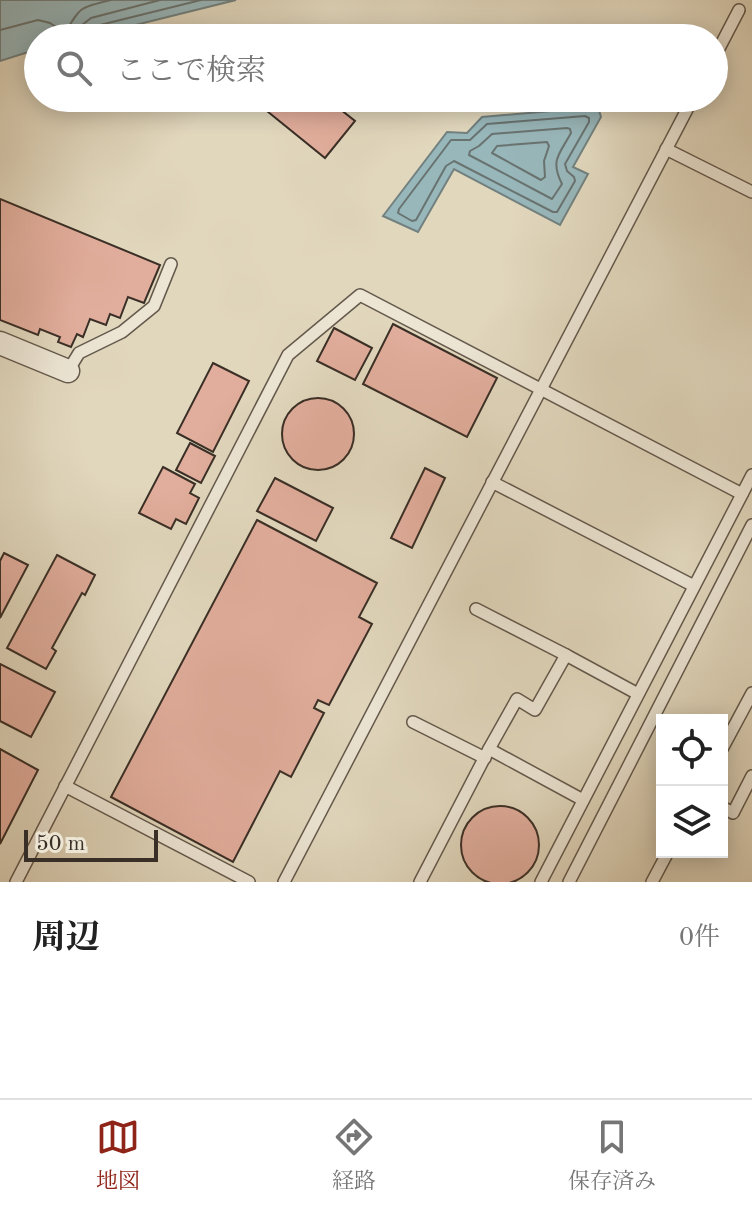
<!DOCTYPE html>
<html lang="ja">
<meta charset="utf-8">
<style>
body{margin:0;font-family:"Old Standard TT","Noto Serif JP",serif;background:#f2f2f2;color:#222}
.controls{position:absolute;right:24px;bottom:24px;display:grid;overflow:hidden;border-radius:0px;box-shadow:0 4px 20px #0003}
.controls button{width:72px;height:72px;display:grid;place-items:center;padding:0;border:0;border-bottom:2px solid #e0e0e0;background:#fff;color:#222;font:40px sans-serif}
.scale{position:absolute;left:24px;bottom:20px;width:134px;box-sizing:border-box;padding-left:8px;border:4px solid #3a2f26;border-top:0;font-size:22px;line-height:28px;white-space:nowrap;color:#3a2f26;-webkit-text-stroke:6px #ece5d4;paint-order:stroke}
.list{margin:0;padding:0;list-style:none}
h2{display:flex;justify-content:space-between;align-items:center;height:104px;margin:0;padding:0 32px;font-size:34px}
h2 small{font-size:26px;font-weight:400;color:#767676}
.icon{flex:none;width:44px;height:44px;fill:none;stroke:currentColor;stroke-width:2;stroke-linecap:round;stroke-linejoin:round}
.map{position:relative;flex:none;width:752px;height:882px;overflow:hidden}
.search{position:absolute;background:#fff;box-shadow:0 4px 20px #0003;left:24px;right:24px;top:24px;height:88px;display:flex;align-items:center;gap:20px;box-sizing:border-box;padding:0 28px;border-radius:44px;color:#767676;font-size:30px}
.sheet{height:216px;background:#fff}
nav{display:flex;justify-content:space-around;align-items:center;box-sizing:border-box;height:112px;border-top:2px solid #e0e0e0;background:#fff;font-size:22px;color:#767676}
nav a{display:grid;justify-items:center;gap:4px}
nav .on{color:#8f2418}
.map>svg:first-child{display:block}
.water{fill:#98b7bb;stroke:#72817f;stroke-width:2}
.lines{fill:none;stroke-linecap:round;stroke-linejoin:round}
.shore{stroke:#697370;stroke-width:2}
.building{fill:#e1ad9c;stroke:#3a2f26;stroke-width:2}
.service-casing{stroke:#64594c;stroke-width:14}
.minor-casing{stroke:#64594c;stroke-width:25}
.service{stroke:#ece5d4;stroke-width:11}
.minor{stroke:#ece5d4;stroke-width:22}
</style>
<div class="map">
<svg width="752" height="882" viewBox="0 0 752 882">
<rect width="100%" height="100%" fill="#e1d7bd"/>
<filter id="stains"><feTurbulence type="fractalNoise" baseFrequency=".0025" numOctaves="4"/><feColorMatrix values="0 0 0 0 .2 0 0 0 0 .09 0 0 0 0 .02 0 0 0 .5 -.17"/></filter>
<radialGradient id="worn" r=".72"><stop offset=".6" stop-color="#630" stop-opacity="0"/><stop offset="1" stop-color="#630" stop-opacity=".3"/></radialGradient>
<g class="water">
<polygon points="0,0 236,0 83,38 38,38 38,49 0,61"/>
<polygon points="598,107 601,117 573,167 588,174 560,225 454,169 418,232 383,216 447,132 467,133 482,117"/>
</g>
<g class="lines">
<g class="shore">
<path d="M0,30l38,-10 12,3 15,10c16,-27 14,-25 46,-33"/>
<polyline points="79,38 82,25 91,18 160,0"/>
<polyline points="89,38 90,31 96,26 201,0"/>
<polygon points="585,116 589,118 589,122 565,164 567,171 574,177 575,181 557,212 553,212 454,161 446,166 416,220 412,221 398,213 399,209 451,140 470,140 487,124"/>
<path d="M567,128l3,1 1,4c-12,22 -21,27 -9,51l-10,15 -83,-44 1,-4 9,-5 13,-12z"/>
<polygon points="547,142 549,146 544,161 545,177 541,180 492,153 497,146"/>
</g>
</g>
<g class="building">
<polygon points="251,98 326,98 355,121 325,158"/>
<polygon points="0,199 160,265 144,303 128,297 120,318 110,314 106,325 90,319 83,337 77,334 71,347 58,342 60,337 40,329 38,335 0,320"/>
<polygon points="393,324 497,378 467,437 363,384"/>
<polygon points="334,328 372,348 355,380 317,361"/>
<polygon points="213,363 249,381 213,452 177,433"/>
<circle cx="318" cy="434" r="36"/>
<polygon points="190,443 215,456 201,483 176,470"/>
<polygon points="163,467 195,484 190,493 199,498 186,524 176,519 171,529 139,513"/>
<polygon points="425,468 445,478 412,548 391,538"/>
<polygon points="275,478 333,508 316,541 257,511"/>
<polygon points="257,520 377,583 359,617 372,624 329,705 318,700 314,708 324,713 291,777 280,771 233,862 111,797"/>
<polygon points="4,553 28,565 0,618 0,561"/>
<polygon points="57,555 95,575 85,595 82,593 52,648 56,651 46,669 7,648"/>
<polygon points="0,664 55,692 31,737 0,721"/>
<polygon points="0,749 38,770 0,844"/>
<circle cx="500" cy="845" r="39"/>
</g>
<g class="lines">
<g class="service-casing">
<g id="service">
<polyline points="714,58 739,10"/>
<polyline points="666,149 752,192"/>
<polyline points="68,371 79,353 122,332 154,306 171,264"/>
<polyline points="492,482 694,586"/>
<polyline points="476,609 566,655"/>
<polyline points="413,722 485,758"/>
<polyline points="489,749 517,699 535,710 566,655 638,694"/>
<polyline points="722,749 752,693"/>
<polyline points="65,786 249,882"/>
<polyline points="722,807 733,813 752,776"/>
<polyline points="16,882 288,355 360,295 742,494"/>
<polyline points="284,882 693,98"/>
<polyline points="420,882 489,749 583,800"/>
<polyline points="541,882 752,475"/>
<polyline points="569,882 752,525"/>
<polyline points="652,882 668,852"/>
</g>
</g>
<g class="minor-casing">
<polyline id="minor" points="0,343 68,371"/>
</g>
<use href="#service" class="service"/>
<use href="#minor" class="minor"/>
</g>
<rect width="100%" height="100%" filter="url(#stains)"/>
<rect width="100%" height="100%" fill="url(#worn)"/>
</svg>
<div class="controls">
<button><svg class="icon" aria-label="locate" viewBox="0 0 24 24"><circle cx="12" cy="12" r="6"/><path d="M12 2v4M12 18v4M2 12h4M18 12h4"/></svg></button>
<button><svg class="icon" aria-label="layers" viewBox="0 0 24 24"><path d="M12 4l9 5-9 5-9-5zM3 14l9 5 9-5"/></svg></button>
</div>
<div class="scale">50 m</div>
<div class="search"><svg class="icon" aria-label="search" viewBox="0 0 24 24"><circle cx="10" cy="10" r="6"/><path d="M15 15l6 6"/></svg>ここで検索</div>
</div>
<section class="sheet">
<h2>周辺<small>0件</small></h2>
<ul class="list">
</ul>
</section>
<nav>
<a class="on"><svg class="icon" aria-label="map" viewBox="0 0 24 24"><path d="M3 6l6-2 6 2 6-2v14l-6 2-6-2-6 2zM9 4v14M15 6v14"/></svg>地図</a>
<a><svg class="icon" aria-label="directions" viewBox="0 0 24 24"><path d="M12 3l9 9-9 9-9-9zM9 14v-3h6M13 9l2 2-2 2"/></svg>経路</a>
<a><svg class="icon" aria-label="saved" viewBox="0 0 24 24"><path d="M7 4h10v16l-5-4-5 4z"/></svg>保存済み</a>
</nav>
